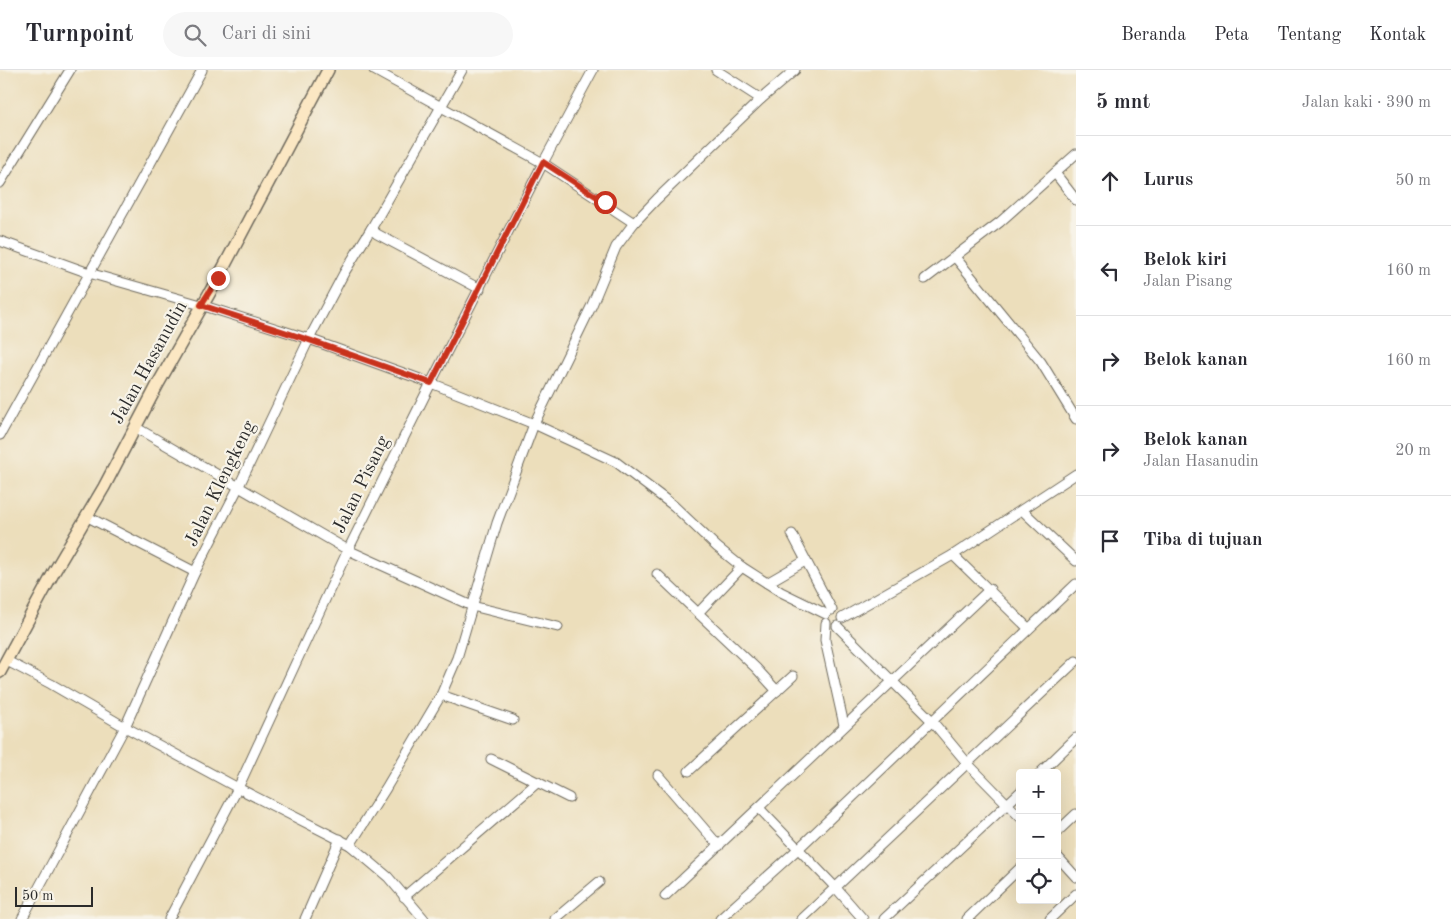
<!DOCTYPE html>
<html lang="id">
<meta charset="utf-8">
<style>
body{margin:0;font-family:"Old Standard TT",serif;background:#f7f7f7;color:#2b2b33}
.controls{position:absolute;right:15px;bottom:15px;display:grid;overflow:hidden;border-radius:5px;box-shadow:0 5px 20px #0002}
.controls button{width:45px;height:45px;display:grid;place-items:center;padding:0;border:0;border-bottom:1px solid #e1e1e2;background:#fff;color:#2b2b33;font:25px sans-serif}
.scale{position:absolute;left:15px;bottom:12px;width:78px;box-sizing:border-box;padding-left:5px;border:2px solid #2b2b2b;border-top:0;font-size:14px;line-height:18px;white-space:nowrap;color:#2b2b2b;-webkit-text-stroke:4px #f7f3e8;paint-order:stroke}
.stop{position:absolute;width:15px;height:15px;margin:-11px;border:4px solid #c8321e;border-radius:50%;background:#fff}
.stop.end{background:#c8321e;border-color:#fff;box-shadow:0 1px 5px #0008}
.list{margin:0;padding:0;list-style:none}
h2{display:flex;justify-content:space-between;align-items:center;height:65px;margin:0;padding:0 20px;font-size:21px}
h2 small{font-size:16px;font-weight:400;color:#7c7c81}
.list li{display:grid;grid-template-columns:32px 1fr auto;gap:15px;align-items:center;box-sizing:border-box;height:90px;padding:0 20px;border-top:1px solid #e1e1e2}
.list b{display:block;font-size:19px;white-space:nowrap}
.list p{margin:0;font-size:16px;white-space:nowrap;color:#7c7c81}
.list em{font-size:16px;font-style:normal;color:#7c7c81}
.icon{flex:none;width:28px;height:28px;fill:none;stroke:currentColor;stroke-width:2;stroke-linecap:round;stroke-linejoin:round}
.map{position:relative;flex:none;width:1076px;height:849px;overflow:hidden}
header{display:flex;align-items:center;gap:30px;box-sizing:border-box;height:70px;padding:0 25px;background:#fff;border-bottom:1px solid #e1e1e2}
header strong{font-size:24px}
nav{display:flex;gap:28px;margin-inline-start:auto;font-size:18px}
.search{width:350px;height:45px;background:#f7f7f7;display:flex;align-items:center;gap:12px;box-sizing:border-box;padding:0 18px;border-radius:28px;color:#7c7c81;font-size:19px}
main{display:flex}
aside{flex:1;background:#fff}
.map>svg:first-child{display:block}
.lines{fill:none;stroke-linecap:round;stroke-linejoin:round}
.minor-casing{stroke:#6f6a5d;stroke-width:11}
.secondary-casing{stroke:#6f6a5d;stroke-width:14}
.minor{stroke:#fff;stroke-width:9}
.secondary{stroke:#fbe7c3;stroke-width:11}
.route{stroke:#c8321e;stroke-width:6}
.labels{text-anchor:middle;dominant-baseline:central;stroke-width:4.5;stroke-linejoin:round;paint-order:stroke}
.street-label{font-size:19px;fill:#2b2b2b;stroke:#f7f3e8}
</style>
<header>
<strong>Turnpoint</strong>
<div class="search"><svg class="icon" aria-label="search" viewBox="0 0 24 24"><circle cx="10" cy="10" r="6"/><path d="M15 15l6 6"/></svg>Cari di sini</div>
<nav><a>Beranda</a><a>Peta</a><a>Tentang</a><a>Kontak</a></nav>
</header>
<main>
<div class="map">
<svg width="1076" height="849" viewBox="0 0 1076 849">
<rect width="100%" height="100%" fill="#f7f3e8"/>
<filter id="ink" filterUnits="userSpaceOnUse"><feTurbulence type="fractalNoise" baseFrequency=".02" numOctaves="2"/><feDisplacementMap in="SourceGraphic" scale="10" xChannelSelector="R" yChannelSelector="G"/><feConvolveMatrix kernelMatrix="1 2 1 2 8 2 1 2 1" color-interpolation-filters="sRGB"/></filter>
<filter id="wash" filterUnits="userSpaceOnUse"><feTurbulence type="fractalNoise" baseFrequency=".0096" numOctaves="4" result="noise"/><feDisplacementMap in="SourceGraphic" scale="20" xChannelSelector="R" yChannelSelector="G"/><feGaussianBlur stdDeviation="1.12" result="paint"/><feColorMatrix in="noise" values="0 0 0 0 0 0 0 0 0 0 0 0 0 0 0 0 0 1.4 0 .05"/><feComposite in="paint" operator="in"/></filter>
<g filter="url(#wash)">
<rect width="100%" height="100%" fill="#ecdebb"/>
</g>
<g filter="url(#ink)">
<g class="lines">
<g class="minor-casing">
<g id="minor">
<polyline points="374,0 543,93 634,153"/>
<polyline points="716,0 761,29"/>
<polyline points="1055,103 1076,130"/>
<polyline points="0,113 70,0"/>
<polyline points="371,159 377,164 480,219"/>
<polyline points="0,171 89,203 201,235 309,269 431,313 534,354 616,392 674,436 717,477 742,497 781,522 826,544"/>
<polyline points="955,187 1041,292 1076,349"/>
<polyline points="925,209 1000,152 1076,84"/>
<polyline points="135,357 348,480 472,536 558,557"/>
<polyline points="0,365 202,0"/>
<polyline points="1022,440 1076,491"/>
<polyline points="86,446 195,502"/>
<polyline points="792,464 832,540"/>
<polyline points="953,485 1028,558"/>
<polyline points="657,504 698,543 742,497"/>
<polyline points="767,513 805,491"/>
<polyline points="698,543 756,598 777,621"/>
<polyline points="842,548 953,485 1076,404"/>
<polyline points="826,553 825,570 844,655"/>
<polyline points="837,556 932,651 968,694 1020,747"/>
<polyline points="7,591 51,614 125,657 238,718 350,775 388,807 424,849"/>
<polyline points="441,625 513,650"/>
<polyline points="491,689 569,728"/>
<polyline points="689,701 793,606"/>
<polyline points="1040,703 1076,668"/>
<polyline points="658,705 719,776"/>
<polyline points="759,738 836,818 863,849"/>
<polyline points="1057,762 1076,744"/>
<polyline points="350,775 386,718 441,625 457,588 497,453 534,354 592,235 616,177 634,153 657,129 761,29 795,0"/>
<polyline points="1057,786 1076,807"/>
<polyline points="665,826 990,519"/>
<polyline points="404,827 538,712"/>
<polyline points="22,849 125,657 195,502 238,418 309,269 344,203 371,159 462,0"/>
<polyline points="169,849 238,718 348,480 431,313 543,93 593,0"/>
<polyline points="305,849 340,769"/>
<polyline points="555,849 599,812"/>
<polyline points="720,849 798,779 1076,514"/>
<polyline points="802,849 1076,591"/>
<polyline points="884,849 1020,722"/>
<polyline points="967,849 1020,798"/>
<polyline points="1050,849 1076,824"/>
</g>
</g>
<g class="secondary-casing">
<polyline id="secondary" points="0,602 54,502 104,417 158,314 218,208 328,0"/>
</g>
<use href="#minor" class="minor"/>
<use href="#secondary" class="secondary"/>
</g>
</g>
<g class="lines" filter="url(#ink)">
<polyline class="route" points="218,208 201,235 309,270 431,313 543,92 605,132"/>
</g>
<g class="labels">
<g class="street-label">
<text transform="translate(150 293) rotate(-61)">Jalan Hasanudin</text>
<text transform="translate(221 414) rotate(-64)">Jalan Klengkeng</text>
<text transform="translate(362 415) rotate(-64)">Jalan Pisang</text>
</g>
</g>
</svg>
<div class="controls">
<button>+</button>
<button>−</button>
<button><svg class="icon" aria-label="locate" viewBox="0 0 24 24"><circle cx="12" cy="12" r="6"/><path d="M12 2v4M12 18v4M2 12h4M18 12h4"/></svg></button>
</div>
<div class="scale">50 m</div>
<div class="stop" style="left:605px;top:132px"></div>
<div class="stop end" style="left:218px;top:208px"></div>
</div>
<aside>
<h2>5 mnt<small>Jalan kaki · 390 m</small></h2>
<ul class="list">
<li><svg class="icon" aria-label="ahead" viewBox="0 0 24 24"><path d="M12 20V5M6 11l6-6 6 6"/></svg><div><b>Lurus</b></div><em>50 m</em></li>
<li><svg class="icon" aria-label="left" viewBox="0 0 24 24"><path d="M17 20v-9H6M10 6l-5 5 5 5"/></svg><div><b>Belok kiri</b><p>Jalan Pisang</p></div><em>160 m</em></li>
<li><svg class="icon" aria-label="right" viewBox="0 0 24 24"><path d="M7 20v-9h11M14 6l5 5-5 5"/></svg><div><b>Belok kanan</b></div><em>160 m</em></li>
<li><svg class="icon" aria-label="right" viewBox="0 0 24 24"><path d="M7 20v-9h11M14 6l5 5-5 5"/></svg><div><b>Belok kanan</b><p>Jalan Hasanudin</p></div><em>20 m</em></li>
<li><svg class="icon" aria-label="arrive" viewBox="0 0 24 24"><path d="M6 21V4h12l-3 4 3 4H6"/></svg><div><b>Tiba di tujuan</b></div></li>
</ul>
</aside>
</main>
